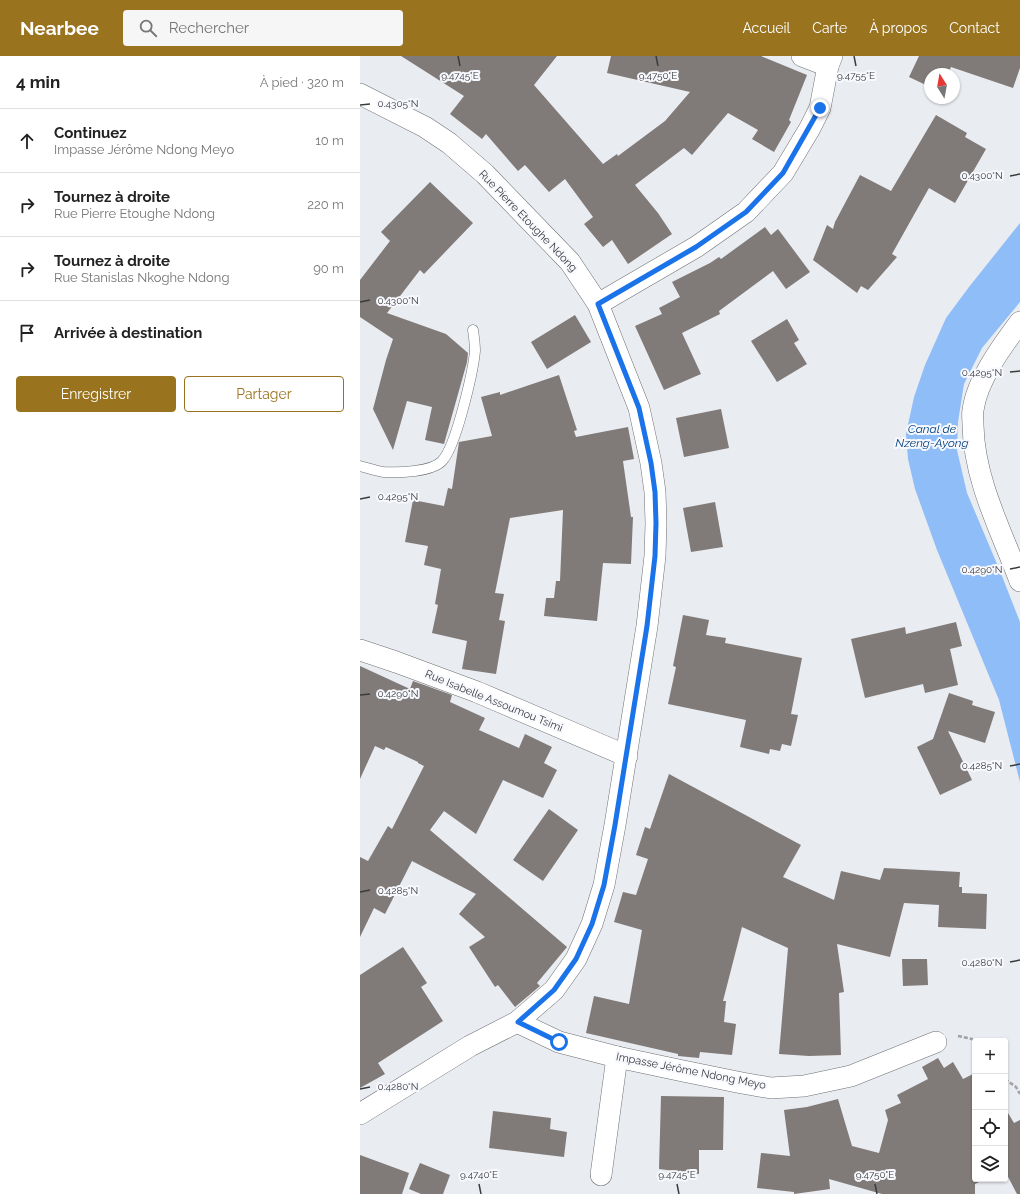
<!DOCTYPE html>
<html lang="fr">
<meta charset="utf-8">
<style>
body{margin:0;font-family:Raleway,sans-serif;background:#f6f6f6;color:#222}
.controls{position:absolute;right:12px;bottom:12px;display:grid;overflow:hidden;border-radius:4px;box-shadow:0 1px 3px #0004}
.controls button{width:36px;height:36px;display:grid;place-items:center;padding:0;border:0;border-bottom:1px solid #e0e0e0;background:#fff;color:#222;font:20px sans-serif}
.compass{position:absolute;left:564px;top:12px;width:36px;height:36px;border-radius:50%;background:#fff;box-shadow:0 1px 3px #0004;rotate:349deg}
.stop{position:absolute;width:12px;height:12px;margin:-9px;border:3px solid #1a73e8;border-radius:50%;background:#fff}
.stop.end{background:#1a73e8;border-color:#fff;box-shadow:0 1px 4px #0008}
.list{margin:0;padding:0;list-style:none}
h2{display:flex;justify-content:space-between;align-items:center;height:52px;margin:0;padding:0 16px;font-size:17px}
h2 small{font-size:13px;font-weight:400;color:#767676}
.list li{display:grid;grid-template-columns:26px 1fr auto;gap:12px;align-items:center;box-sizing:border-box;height:64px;padding:0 16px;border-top:1px solid #e0e0e0}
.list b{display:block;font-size:15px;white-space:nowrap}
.list p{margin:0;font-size:13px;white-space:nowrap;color:#767676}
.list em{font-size:13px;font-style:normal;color:#767676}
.actions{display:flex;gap:8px;padding:12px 16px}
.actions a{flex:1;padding:9px 0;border:1px solid #99731e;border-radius:4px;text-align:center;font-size:14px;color:#99731e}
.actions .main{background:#99731e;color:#fff}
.icon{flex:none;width:22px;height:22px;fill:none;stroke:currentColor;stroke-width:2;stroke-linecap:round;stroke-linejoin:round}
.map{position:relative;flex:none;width:660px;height:1138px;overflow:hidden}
header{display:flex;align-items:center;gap:24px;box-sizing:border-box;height:56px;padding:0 20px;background:#99731e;color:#fff}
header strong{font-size:19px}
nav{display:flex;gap:22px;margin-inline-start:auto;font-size:14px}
.search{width:280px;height:36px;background:#f6f6f6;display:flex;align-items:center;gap:10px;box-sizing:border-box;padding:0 14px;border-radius:4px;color:#767676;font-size:15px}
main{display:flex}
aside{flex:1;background:#fff}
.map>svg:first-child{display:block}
.water{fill:#8fbdf8}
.building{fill:#807a78}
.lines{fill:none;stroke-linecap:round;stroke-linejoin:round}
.lane-casing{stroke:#6e7074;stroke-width:11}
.street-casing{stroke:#6e7074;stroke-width:22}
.path{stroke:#9fa1a5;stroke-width:2.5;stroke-dasharray:4 2;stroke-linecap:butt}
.lane{stroke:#fff;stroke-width:10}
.street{stroke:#fff;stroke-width:21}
.route{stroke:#1a73e8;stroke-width:5}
.ticks{fill:none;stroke:#3a3b3d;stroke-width:1.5}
.labels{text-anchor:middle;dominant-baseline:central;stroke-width:4;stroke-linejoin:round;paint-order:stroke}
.street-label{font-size:11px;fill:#3a3b3d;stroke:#f7f9fe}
.water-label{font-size:12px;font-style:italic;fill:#003e7d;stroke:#f7f9fe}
.ticks-label{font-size:10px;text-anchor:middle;fill:#3a3b3d;stroke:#f7f9fe;stroke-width:4;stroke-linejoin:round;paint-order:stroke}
</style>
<header>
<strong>Nearbee</strong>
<div class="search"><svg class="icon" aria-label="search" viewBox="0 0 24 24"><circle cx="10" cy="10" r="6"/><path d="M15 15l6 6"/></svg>Rechercher</div>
<nav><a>Accueil</a><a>Carte</a><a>À propos</a><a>Contact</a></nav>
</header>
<main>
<aside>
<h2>4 min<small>À pied · 320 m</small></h2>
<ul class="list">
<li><svg class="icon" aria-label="ahead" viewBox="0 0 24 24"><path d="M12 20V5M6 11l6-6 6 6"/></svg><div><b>Continuez</b><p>Impasse Jérôme Ndong Meyo</p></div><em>10 m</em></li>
<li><svg class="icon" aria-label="right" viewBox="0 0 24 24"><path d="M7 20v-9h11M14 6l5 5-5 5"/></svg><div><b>Tournez à droite</b><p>Rue Pierre Etoughe Ndong</p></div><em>220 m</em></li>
<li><svg class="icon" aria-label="right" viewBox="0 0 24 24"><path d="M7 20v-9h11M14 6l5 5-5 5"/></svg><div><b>Tournez à droite</b><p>Rue Stanislas Nkoghe Ndong</p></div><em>90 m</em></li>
<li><svg class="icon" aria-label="arrive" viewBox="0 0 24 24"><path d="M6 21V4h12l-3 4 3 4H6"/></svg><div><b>Arrivée à destination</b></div></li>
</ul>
<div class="actions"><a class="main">Enregistrer</a><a>Partager</a></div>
</aside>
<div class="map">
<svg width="660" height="1138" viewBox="0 0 660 1138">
<rect width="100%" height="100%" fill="#e9ecf1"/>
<polygon class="water" points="660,167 660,246 622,292 604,328 598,366 597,394 607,437 640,515 660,566 660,726 639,644 577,494 555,433 548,403 546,378 554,341 565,309 586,262 609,231"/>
<g class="building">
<polygon points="41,0 197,0 174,29 243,108 257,98 258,100 305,65 330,36 247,17 251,0 401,0 447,19 429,64 431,66 414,96 392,83 398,74 368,57 332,99 324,92 275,129 298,157 312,178 268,208 252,184 243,191 224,168 233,161 205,123 189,136 165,109 158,115 126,78 122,83 90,58 104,40"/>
<polygon points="559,0 660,0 660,12 653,32 591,11 588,18 570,18 570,31 549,21"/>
<polygon points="576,59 607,77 605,81 626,93 595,147 569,132 532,198 537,201 508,234 501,230 497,237 453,204 467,169 473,173 475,166 500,119 531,135"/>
<polygon points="70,126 113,167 64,218 60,214 27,257 86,278 108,297 107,306 84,388 65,384 72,351 47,345 33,394 13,353 26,304 33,283 0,261 0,224 30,185 21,176"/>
<polygon points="405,171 411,179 418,173 450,216 426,233 413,215 359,255 360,258 322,277 341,318 304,334 275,270 302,258 299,252 320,241 312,226 350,207 359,201 361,203"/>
<polygon points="215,259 231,286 187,313 171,286"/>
<polygon points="427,263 439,284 434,287 447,308 417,326 391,285"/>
<polygon points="199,319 217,374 214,375 216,381 268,371 274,403 263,405 271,461 273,461 271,508 243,507 237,565 184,560 186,542 194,542 196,525 200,525 203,454 150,462 135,537 144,538 139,564 145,565 136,618 102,613 107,585 72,577 78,549 75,548 81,513 64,509 68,490 45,486 53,444 84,450 88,432 92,433 99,386 132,380 121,341 140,336 140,339"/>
<polygon points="361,353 369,392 324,401 316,362"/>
<polygon points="355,446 363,491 331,496 323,452"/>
<polygon points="323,559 349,564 346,579 366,582 365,587 442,602 431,658 438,659 431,690 422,688 420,695 410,693 409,698 380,691 386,664 308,648 316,611 313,610"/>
<polygon points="596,566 602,590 590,593 598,629 565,637 563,628 505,642 491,583 545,571 546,578"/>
<polygon points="0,610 50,633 53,625 92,639 90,646 125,662 119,674 159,692 165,678 192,691 184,707 197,714 183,742 143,724 116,778 84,755 70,774 207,891 177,927 180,930 155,951 138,929 135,931 109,891 125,881 99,858 116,838 52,805 25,858 14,852 0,881 0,801 8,805 28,770 32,773 64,710 58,707 58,706 26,691 24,694 15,690 0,723"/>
<polygon points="589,637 613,645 612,649 635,656 625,687 588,675 612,724 580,739 557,691 573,683"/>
<polygon points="309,718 441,789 423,821 474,844 481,815 520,824 524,812 600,816 599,831 602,831 602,837 627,838 626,873 578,871 579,849 544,847 530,901 477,888 484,936 479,937 481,999 449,1000 419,998 428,892 382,871 363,945 366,945 364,966 376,968 372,999 340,996 339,1002 318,1000 318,998 226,977 234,940 269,948 282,874 254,866 263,836 276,839 288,803 276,799 285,771 290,773"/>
<polygon points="189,753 218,774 183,825 153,804"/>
<polygon points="43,891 67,927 61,931 83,965 18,1007 25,1018 0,1032 0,919"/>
<polygon points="542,903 567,903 568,929 543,930"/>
<polygon points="578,1002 584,1012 593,1006 603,1023 615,1017 615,1123 625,1123 615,1128 615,1138 522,1138 469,1123 470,1133 434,1138 434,1136 397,1132 401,1097 430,1100 424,1054 447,1051 478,1043 492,1090 519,1097 528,1064 525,1054 541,1047 537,1039 568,1023 562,1011"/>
<polygon points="301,1040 364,1041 363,1094 339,1094 339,1118 299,1113"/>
<polygon points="645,1052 654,1067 660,1064 660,1138 657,1138 645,1115"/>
<polygon points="133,1055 191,1062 190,1073 207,1076 204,1101 129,1092"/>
<polygon points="0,1099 49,1117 42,1138 0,1138"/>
<polygon points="60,1107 90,1119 83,1138 61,1138 49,1133"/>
</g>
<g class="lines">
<g class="lane-casing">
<path id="lane" d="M0,410c8,2 16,5 24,6 14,1 48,0 58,-11 14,-14 31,-89 33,-110 0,-7 -1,-14 -2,-21"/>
</g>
<g class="street-casing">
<g id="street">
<polyline points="442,0 468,10"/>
<polyline points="0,38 65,71 89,87 125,118 210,206 238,248 279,352 291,407 295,436 296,467 295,500 287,570 255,769 244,829 232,868 216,903 194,934 157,966 110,990 0,1058"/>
<polyline points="238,248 336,191 386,156 423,117 450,72 460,52 468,10 472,0"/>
<path d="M660,266c-18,24 -43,58 -47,88 -1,4 0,10 0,15 1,55 28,105 47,156"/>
<polyline points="0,594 36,606 117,636 267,700"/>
<polyline points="157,966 199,986 257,1001 323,1015 382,1027 411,1032 444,1030 491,1020 576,986"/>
<polyline points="241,1119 257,1001"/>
</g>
</g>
<g class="path">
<polyline points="598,980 612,983 615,988"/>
<polyline points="645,1023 656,1031 660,1038"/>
</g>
<use href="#lane" class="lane"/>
<use href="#street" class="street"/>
</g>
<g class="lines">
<polyline class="route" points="199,986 158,966 194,934 216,903 232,868 244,829 255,769 287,570 295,500 296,467 295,436 291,407 279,352 238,248 336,191 386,156 423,117 460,52"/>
</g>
<path class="ticks" d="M98,0l2,10M296,0l2,10M494,0l2,10M0,49l10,-1M650,120l10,-2M0,246l10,-2M650,316l10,-1M0,443l10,-2M650,513l10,-2M0,639l10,-1M650,710l10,-2M0,836l10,-2M650,906l10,-2M0,1033l10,-2M119,1128l2,10M317,1128l2,10M515,1128l2,10"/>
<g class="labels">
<g class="street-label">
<text transform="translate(168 165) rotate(46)">Rue Pierre Etoughe Ndong</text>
<text transform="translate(134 645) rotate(22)">Rue Isabelle Assoumou Tsimi</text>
<text transform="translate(331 1015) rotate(11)">Impasse Jérôme Ndong Meyo</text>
</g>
<g class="water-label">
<text x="572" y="373">Canal de<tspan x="572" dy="14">Nzeng-Ayong</tspan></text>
</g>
</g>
<g class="ticks-label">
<text x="100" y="23">9.4745°E</text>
<text x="298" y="23">9.4750°E</text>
<text x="496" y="23">9.4755°E</text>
<text x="38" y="51">0.4305°N</text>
<text x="622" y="123">0.4300°N</text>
<text x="38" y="248">0.4300°N</text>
<text x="622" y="320">0.4295°N</text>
<text x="38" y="444">0.4295°N</text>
<text x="622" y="517">0.4290°N</text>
<text x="38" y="641">0.4290°N</text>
<text x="622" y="713">0.4285°N</text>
<text x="38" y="838">0.4285°N</text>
<text x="622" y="910">0.4280°N</text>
<text x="38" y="1034">0.4280°N</text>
<text x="119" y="1122">9.4740°E</text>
<text x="317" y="1122">9.4745°E</text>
<text x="515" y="1122">9.4750°E</text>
</g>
</svg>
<div class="controls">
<button>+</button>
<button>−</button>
<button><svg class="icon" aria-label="locate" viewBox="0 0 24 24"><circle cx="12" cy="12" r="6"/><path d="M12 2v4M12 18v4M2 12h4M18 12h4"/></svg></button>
<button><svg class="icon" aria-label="layers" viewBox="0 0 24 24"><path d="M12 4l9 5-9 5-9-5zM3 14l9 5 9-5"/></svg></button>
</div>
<svg class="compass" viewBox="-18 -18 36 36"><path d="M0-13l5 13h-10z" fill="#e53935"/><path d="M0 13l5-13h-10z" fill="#767676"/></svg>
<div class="stop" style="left:199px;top:986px"></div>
<div class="stop end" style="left:460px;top:52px"></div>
</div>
</main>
